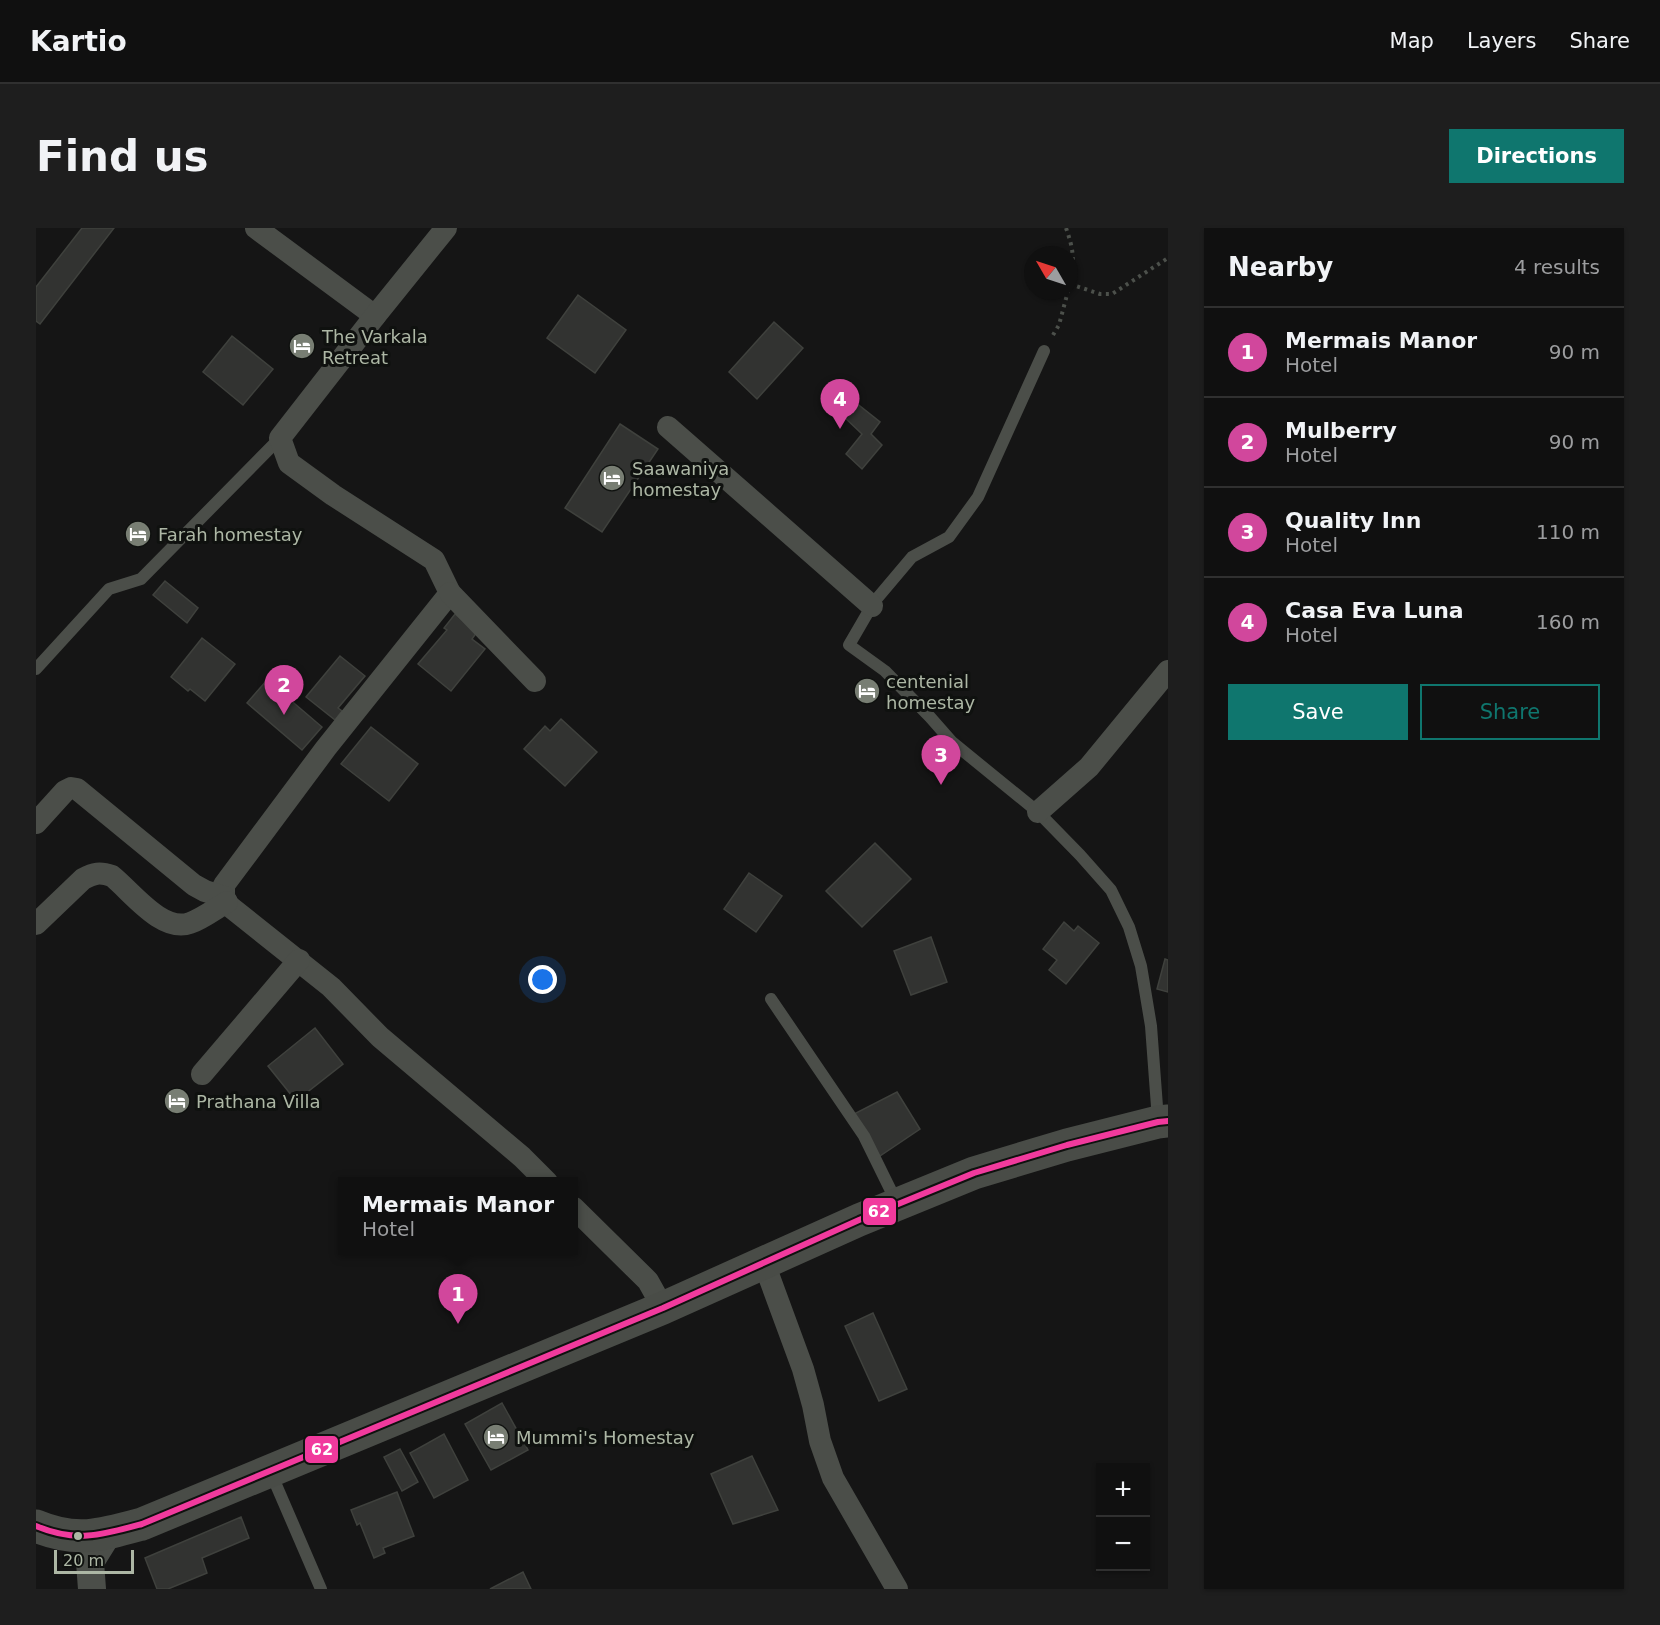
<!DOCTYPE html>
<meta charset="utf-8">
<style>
body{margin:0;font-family:"DejaVu Sans",sans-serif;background:#1e1e1e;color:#f1f3f6}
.controls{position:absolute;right:18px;bottom:18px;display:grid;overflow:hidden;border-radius:0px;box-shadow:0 2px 4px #0004}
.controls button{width:54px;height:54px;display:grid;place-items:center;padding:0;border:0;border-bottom:2px solid #303030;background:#101010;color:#f1f3f6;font:30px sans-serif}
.compass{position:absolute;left:988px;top:18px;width:54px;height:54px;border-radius:50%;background:#101010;box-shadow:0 2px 4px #0004;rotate:309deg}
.scale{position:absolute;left:18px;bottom:15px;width:80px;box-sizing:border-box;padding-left:6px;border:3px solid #adb7a5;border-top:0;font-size:16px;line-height:21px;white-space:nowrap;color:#adb7a5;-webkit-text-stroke:4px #0f110f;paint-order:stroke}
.you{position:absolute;left:507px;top:752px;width:21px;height:21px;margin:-15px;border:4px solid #fff;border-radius:50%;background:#1a73e8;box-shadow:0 0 0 9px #1a73e833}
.badge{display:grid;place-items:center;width:39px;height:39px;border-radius:50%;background:#0f766e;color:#fff;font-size:20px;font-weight:700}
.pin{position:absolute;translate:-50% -50px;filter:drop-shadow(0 2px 3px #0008)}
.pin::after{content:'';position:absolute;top:32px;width:21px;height:18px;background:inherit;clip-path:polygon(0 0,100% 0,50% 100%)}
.popup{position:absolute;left:302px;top:949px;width:240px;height:78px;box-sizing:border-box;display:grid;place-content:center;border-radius:0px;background:#101010;filter:drop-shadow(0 2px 4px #0005);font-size:20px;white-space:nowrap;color:#9c9d9f}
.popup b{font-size:22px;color:#f1f3f6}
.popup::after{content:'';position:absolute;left:50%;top:100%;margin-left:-12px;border:12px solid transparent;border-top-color:#101010}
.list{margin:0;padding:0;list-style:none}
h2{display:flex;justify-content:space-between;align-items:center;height:78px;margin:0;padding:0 24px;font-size:26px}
h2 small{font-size:20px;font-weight:400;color:#9c9d9f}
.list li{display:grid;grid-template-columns:39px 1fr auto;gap:18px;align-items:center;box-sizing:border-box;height:90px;padding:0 24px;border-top:2px solid #303030}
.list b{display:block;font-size:22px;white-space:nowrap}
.list p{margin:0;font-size:20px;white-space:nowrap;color:#9c9d9f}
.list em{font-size:20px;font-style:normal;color:#9c9d9f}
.actions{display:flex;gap:12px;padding:18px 24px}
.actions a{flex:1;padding:14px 0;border:2px solid #0f766e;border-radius:0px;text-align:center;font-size:21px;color:#0f766e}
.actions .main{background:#0f766e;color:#fff}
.map{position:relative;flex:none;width:1132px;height:1361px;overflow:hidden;border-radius:0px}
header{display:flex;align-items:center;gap:36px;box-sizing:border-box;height:84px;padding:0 30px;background:#101010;border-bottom:2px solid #303030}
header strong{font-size:28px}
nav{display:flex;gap:33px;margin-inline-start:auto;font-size:21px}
.intro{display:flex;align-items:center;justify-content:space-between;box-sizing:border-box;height:144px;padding:0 36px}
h1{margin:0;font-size:42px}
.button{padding:15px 27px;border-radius:0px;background:#0f766e;color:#fff;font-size:21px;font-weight:700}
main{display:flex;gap:36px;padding:0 36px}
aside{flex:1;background:#101010;border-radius:0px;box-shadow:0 2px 4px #0004}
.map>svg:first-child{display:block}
.building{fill:#323331;stroke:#3f413d;stroke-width:1.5}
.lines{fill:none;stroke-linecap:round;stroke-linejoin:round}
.path{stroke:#4c504b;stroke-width:4;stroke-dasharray:3 4.5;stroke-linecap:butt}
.service{stroke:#4b4e49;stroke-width:12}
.minor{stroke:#4b4e49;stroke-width:22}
.tertiary{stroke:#4b4e49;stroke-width:28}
.secondary{stroke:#494c47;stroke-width:33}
.bus-1-casing{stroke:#0f110f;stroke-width:10}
.bus-1{stroke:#f13a9d;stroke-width:6}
.bus-dot{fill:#adb7a5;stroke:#0f110f;stroke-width:2}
.labels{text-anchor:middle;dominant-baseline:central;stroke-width:6;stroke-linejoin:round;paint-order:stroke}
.poi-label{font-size:18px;fill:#adb7a5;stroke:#0f110f;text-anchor:start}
.line-badge{stroke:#0f110f;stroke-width:2}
.badge-label{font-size:16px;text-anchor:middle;font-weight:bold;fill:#fff}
</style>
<header>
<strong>Kartio</strong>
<nav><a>Map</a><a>Layers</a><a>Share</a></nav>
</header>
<div class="intro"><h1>Find us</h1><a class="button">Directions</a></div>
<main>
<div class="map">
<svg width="1132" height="1361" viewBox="0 0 1132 1361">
<rect width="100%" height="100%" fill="#151515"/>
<g class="building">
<polygon points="46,0 78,0 4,96 0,93 0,59"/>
<polygon points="542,67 590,102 559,145 511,110"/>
<polygon points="738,94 767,120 721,171 693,144"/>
<polygon points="196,108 237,141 207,177 167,144"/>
<polygon points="819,174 844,194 835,206 846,217 826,241 810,226 826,206 807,188"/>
<polygon points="584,196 622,221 566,304 529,280"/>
<polygon points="129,353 162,380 151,395 117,367"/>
<polygon points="419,386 441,404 436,411 449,421 415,463 382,436 411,402 408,400"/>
<polygon points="166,410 199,436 169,473 154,461 152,463 135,449"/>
<polygon points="304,428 329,448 302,480 306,483 299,492 270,469"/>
<polygon points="231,452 286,499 266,522 211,475"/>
<polygon points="525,491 561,524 529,558 488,521 509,498 514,503"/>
<polygon points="335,499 382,536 353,573 305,536"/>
<polygon points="839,615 875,651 826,699 790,663"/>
<polygon points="713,645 746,668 720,704 688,681"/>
<polygon points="1028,694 1038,703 1042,698 1063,715 1030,756 1013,742 1021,732 1007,721"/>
<polygon points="895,709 911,754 875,767 858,723"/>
<polygon points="1129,731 1132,732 1132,764 1121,761"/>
<polygon points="279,800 307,836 260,873 232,838"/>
<polygon points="861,864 884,901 841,930 816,887"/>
<polygon points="837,1085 871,1161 843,1173 809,1098"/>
<polygon points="466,1175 492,1222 455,1242 429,1196"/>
<polygon points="408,1206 432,1252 398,1270 374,1225"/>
<polygon points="364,1221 382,1254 366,1263 348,1229"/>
<polygon points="716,1228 742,1282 697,1296 675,1246"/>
<polygon points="361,1264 378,1308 347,1320 349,1325 338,1330 324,1295 321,1297 315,1282"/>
<polygon points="205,1289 213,1310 166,1330 171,1345 132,1361 121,1361 109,1330"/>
<polygon points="487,1344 495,1361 454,1361"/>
</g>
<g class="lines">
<g class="path">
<path d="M1030,0c8,23 9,33 3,58"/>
<polyline points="1034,56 1064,66 1076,66 1132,30"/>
<polyline points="1017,107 1023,97 1032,63"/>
</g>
<g class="service">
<polyline points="1008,123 942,269 913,309 876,329 838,374 813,417 849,443 894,489 916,514 1002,584 1044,627 1075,662 1093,699 1105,738 1115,798 1122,892"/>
<polyline points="0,441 73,361 105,351 244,210"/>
<polyline points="735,771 828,908 861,975"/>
<polyline points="235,1245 285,1361"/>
</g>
<g class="minor">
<polyline points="220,0 339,88"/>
<polyline points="410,0 339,88 244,210 253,235 297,267 398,332 414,365 290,520 188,657 188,669 192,677 295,759 344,809 486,929 511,954"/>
<polyline points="632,199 836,378"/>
<polyline points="414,365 499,453"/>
<polyline points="1002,584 1053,539 1132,443"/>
<polyline points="0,595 29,563 35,560 41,561 158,657 169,663 188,669"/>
<path d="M0,696l47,-45c11,-6 17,-7 29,-3 20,16 50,57 78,47 12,-4 25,-14 37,-21"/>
<polyline points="166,846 263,732"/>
<polyline points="538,980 612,1053 627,1080"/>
<polyline points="728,1035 767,1141 777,1177 784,1213 797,1250 861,1361"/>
</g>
<polyline class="tertiary" points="56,1361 54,1334 72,1305"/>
<path class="secondary" d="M0,1298c40,17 66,9 106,-2l521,-216 196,-88 115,-47 93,-28 91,-23 10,-1"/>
<g class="bus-1-casing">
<path id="bus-1" d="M0,1298c40,17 66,9 106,-2l521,-216 196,-88 115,-47 93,-28 91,-23 10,-1"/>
</g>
<use href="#bus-1" class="bus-1"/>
</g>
<defs>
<g id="hotel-disc" transform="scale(1.35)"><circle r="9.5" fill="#787e73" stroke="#0f110f"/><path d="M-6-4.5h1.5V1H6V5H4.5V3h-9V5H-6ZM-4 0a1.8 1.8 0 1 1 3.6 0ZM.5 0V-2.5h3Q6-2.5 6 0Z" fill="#fff"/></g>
</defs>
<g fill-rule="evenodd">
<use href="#hotel-disc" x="266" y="118"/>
<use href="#hotel-disc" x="576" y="250"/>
<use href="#hotel-disc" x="102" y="306"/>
<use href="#hotel-disc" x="831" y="463"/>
<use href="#hotel-disc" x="141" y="873"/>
<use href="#hotel-disc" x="460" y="1209"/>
</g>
<circle class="bus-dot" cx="42" cy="1308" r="5"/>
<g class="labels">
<g class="poi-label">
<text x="286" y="108">The Varkala<tspan x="286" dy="21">Retreat</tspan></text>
<text x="596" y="240">Saawaniya<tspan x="596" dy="21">homestay</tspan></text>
<text x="122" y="306">Farah homestay</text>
<text x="850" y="453">centenial<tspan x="850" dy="21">homestay</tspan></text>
<text x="160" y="873">Prathana Villa</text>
<text x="480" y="1209">Mummi's Homestay</text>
</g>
</g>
<g class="line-badge">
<rect x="826" y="969" width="35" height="29" rx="6" fill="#f13a9d"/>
<rect x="268" y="1207" width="35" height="29" rx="6" fill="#f13a9d"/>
</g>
<g class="badge-label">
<text x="843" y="989">62</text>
<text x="286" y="1227">62</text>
</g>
</svg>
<div class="controls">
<button>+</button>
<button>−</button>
</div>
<svg class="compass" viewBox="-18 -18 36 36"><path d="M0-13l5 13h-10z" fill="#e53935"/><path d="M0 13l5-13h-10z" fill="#9c9d9f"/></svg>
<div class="scale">20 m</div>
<div class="you"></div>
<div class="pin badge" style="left:422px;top:1096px;background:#d1479c">1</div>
<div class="popup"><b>Mermais Manor</b>Hotel</div>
<div class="pin badge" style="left:248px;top:487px;background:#d1479c">2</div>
<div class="pin badge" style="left:905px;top:557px;background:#d1479c">3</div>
<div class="pin badge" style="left:804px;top:201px;background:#d1479c">4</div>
</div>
<aside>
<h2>Nearby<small>4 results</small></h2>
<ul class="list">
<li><span class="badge" style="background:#d1479c">1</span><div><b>Mermais Manor</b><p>Hotel</p></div><em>90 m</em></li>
<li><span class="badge" style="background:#d1479c">2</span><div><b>Mulberry</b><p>Hotel</p></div><em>90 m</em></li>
<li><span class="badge" style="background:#d1479c">3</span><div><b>Quality Inn</b><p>Hotel</p></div><em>110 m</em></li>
<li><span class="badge" style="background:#d1479c">4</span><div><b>Casa Eva Luna</b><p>Hotel</p></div><em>160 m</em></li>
</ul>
<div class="actions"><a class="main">Save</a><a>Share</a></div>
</aside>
</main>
